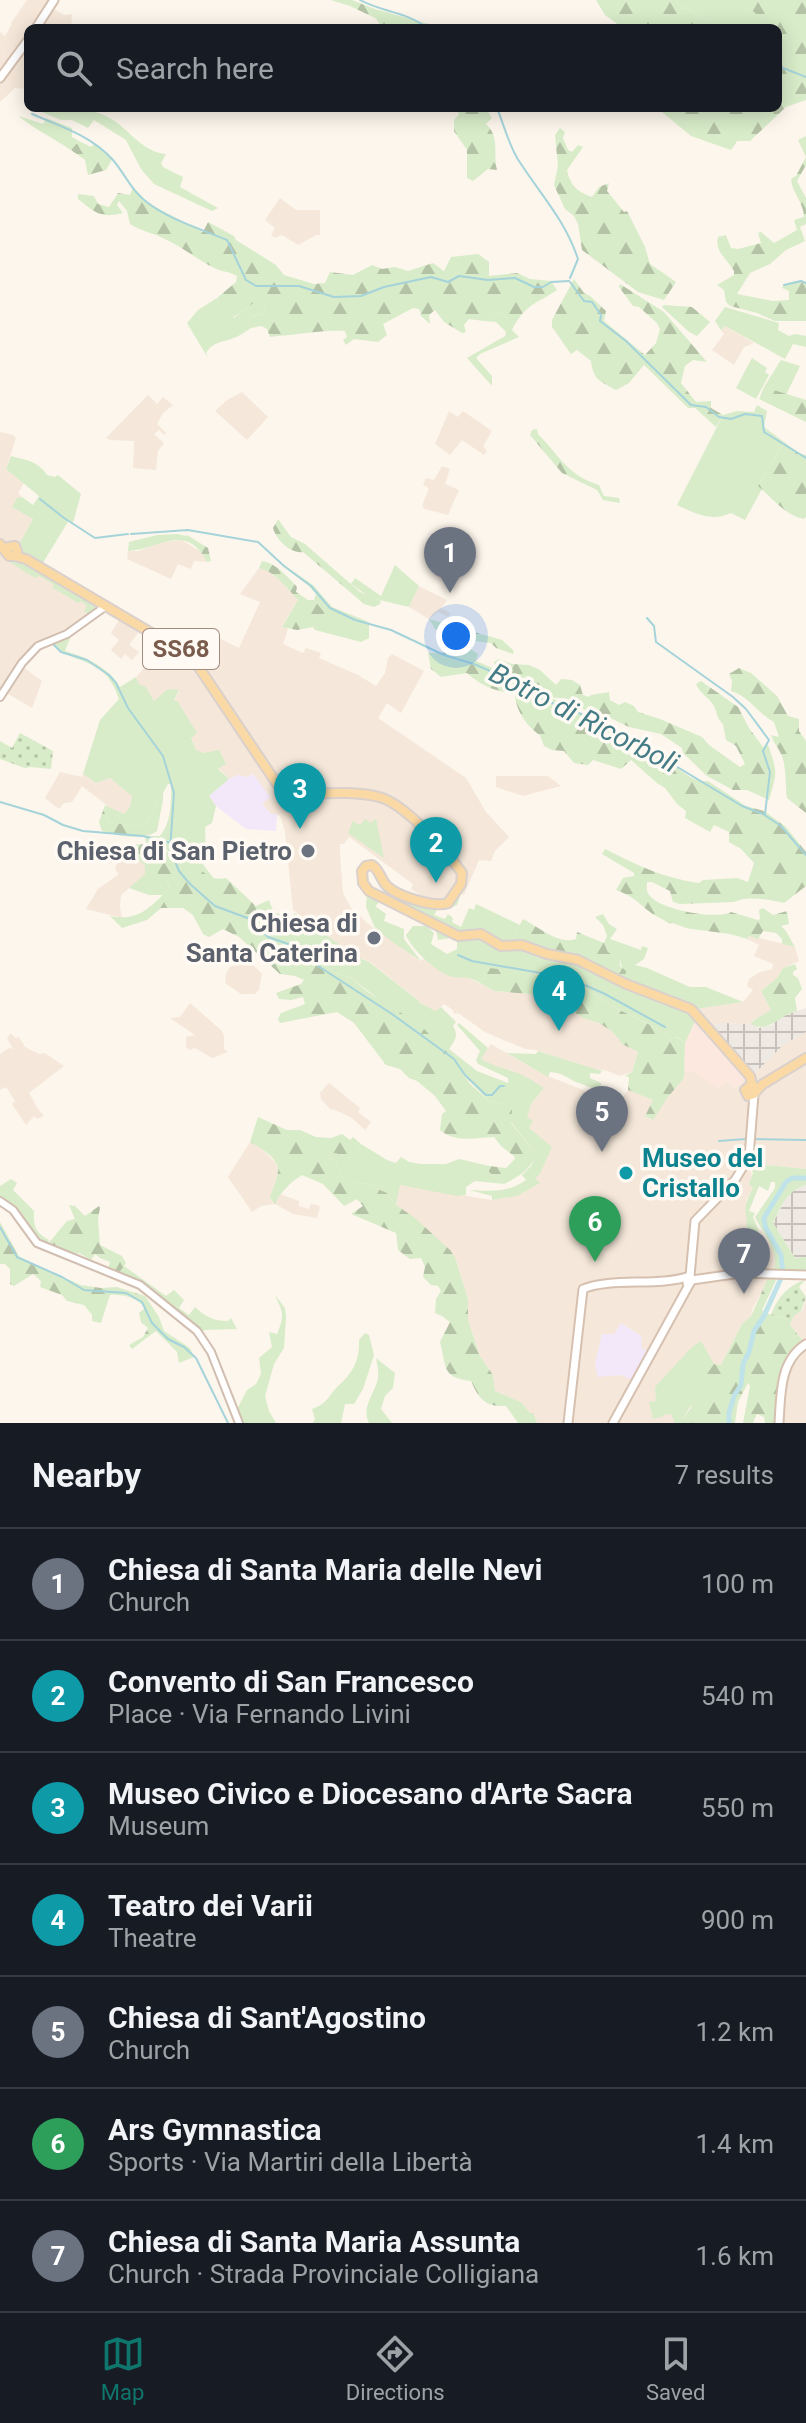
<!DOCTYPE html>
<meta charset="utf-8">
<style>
body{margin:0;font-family:Roboto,sans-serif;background:#242831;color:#f1f3f6}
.you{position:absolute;left:456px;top:636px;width:28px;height:28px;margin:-20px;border:6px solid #fff;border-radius:50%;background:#1a73e8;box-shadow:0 0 0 12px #1a73e833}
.badge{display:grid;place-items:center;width:52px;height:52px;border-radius:50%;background:#0f766e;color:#fff;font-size:26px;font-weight:700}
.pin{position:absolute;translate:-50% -66px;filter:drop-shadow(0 2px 4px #0008)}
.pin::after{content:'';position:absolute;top:42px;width:28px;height:24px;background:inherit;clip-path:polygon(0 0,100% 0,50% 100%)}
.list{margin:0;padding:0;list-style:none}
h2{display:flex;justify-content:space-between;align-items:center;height:104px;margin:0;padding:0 32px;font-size:34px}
h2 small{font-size:26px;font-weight:400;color:#9ea1a6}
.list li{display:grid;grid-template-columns:52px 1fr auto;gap:24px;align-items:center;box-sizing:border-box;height:112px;padding:0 32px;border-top:2px solid #363941}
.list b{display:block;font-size:30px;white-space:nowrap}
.list p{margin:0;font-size:26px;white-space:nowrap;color:#9ea1a6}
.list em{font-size:26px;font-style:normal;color:#9ea1a6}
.icon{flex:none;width:44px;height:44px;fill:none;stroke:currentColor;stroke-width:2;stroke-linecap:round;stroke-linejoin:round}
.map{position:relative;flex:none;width:806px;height:1423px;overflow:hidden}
.search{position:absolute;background:#171b24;box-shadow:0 4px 20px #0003;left:24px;right:24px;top:24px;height:88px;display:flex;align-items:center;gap:20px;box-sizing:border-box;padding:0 28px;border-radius:12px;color:#9ea1a6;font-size:30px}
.sheet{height:888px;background:#171b24}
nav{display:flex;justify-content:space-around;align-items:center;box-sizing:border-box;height:112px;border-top:2px solid #363941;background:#171b24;font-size:22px;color:#9ea1a6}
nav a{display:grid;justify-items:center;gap:4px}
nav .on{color:#0f766e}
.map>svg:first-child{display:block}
.residential{fill:#f5e8da}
.commercial{fill:#fde8e0}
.industrial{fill:url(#industrial-grid)}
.education{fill:#f3e8fa}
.green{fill:#d8ecc9}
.forest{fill:url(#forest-firs)}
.garden{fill:url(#garden-dots)}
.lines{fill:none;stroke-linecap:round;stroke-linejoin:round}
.stream{stroke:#a5d3da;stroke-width:2}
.river{stroke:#bfe3e8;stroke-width:5}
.tertiary-casing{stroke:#d1beb0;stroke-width:10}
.secondary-casing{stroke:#d6c0b0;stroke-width:11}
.primary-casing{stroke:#dad1cd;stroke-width:12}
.tertiary{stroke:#fff;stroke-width:6}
.secondary{stroke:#fff;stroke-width:7}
.primary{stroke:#fbd9a5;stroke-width:8}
.worship-dot{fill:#6b7280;stroke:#fffaf3;stroke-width:3}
.culture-dot{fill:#0f9aa8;stroke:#fffaf3;stroke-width:3}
.labels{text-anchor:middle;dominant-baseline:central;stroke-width:7;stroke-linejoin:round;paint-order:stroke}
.shield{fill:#fffaf3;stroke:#a28b7f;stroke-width:2}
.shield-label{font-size:24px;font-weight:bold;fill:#7a5c4d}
.worship-label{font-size:26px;font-weight:bold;fill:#5b616d;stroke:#fffaf3;text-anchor:end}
.culture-label{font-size:26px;font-weight:bold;fill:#0d838f;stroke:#fffaf3;text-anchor:start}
.water-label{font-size:28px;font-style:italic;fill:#437c86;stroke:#fffaf3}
</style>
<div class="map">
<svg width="806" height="1423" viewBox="0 0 806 1423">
<defs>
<pattern id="industrial-grid" width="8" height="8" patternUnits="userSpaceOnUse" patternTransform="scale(2)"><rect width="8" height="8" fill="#efe9e4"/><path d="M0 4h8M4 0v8" fill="none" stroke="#c7c0bb"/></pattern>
<pattern id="forest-firs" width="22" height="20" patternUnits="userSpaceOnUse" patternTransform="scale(2)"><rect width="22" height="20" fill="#d8ecc9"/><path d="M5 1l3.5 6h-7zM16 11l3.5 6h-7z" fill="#b4c2a5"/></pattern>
<pattern id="garden-dots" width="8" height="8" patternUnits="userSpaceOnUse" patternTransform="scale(2)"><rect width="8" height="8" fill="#d8ecc9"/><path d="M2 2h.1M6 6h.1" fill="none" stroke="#b4c2a5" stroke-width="1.8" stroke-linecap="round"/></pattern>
</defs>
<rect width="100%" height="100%" fill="#fdf6ec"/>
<g class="residential">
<polygon points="27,0 56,0 52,8 64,15 72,14 71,28 28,28 28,89 15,88 0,102 0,32 5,36 12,24 11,23"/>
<polygon points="280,198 296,210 320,210 320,235 316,235 298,245 282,235 275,238 271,235 275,228 265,220"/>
<polygon points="725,326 754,343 744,347 734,365 712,350 724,334 721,330"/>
<polygon points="242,392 268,417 247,440 215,411 227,400"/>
<polygon points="148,395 157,404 163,397 173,405 163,413 157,424 166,433 164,435 159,430 154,434 164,443 158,451 156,470 133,468 134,441 110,440 106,438"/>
<polygon points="449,411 458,417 463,411 492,431 483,446 487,451 484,455 462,440 450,455 435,444"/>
<polygon points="0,432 13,435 16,438 6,469 24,483 18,493 22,497 17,498 33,519 18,546 21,553 105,603 103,612 45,644 30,656 23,667 42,681 32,708 3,691 0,694"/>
<polygon points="442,466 450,469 445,484 459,490 448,515 425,509 422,506 429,488 423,485 426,478 434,480"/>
<polygon points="182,540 201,552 207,562 194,561 191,569 178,564 171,579 127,559 128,551 139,551 161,542"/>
<polygon points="259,568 263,568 281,581 298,600 282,626 288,629 283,644 303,653 306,648 321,653 319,658 358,675 376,686 385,673 388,658 392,654 424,671 401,713 387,703 378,718 466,778 486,812 509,837 495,851 491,861 479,860 464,895 461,893 451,904 441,908 419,902 422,896 411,889 413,884 349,837 344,844 340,844 340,854 343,893 351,908 366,922 374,928 376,927 420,961 424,959 453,977 465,976 494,991 530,994 560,1002 583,1018 599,1023 613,1032 622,1044 638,1052 632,1072 619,1076 608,1071 594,1069 536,1050 525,1049 485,1032 458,1013 454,1014 453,1010 444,1004 436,1011 418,1002 418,1000 370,962 343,951 339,945 293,910 285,832 281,818 277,814 271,814 262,804 269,797 253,774 247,777 238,775 229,779 204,753 196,751 191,737 196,732 178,702 174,701 179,691 154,701 146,687 139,684 136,677 166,644 171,646 180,628 205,642 208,633 239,648 260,602 240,594"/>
<polygon points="419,586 447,600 441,608 451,613 448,617 438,612 429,619 409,607"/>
<polygon points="121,617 141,629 129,645 139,652 132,660 125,654 121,659 111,650 119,640 111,633"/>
<polygon points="60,772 82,777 83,774 96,783 110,778 132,796 131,807 124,814 113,810 82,786 72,802 64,803 59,809 45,798"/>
<polygon points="496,776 548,776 561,786 523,796 496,787"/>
<polygon points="118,859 140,861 145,866 146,874 121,895 120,907 122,918 86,909 98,889 119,874 115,869"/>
<polygon points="749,935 795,947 799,961 783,968 777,978 761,991 771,1010 757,1018 750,1024 722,1023 711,1026 696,1009 743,1002 753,990 747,986 749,979 760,972 772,969 773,964 754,956 759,945 747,939"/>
<polygon points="239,964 253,965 262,974 259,990 255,994 241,994 225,983 226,974 230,967"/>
<polygon points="190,1003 222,1031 224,1036 224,1049 228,1052 212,1058 195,1048 190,1050 186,1047 186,1037 195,1035 170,1018 180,1017"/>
<polygon points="806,1032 806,1169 768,1165 751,1170 753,1188 746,1200 748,1232 745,1249 748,1252 750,1233 761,1230 775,1252 777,1263 752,1310 751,1316 742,1324 721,1365 679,1423 537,1423 534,1414 530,1413 521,1402 495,1391 493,1375 480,1356 468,1320 468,1299 455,1257 396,1205 399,1185 492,1200 517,1196 539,1183 535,1178 526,1117 531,1104 541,1092 511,1070 497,1069 480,1059 491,1044 545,1075 589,1092 592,1086 614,1100 618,1097 621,1099 628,1090 653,1100 645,1116 652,1120 668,1097 684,1078 684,1071 692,1071 718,1088 727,1081 735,1088 753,1075 783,1045"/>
<polygon points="11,1033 15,1038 19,1037 25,1047 39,1054 45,1053 64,1066 29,1093 38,1109 44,1116 37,1119 34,1116 26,1125 12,1104 15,1101 6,1087 0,1090 0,1054 9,1048 13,1049 7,1038"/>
<polygon points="329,1083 360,1108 358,1112 371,1122 365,1130 352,1118 333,1109 331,1110 321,1099 320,1093"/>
<polygon points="250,1142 261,1148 276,1163 278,1172 270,1198 274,1204 280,1194 299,1201 299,1206 309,1209 311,1204 317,1205 320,1207 317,1218 293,1214 275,1204 261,1206 252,1212 228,1177"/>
<polygon points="806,1299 806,1423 782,1423 789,1372 803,1351 802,1340 790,1325 794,1315 802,1311"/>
</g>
<polygon class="commercial" points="696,1019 749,1078 735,1088 727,1081 719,1089 692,1071 684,1071 685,1043"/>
<g class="industrial">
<polygon points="806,1008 806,1032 783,1045 753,1075 711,1026 722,1023 750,1024 759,1028 772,1025 779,1017"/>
<polygon points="806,1185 806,1257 795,1258 773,1223 787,1196 796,1188"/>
</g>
<g class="education">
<polygon points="253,774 270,797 262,804 271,814 277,814 276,831 246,829 216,806 209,796 229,779 238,775 247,777"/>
<polygon points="621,1323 641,1336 642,1348 648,1351 632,1380 621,1375 598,1377 595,1364 602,1334 614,1334"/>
</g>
<g class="green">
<polygon points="673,0 740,0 771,26 720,28"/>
<path d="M32,108c26,0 59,-3 81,12 18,12 30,32 53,34l-5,9 2,4 20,10 -3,10 38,21 -6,3 -58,-27 -13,-15 -15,-29 -32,-20 -6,8 -16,-8h-11z"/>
<path d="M19,116l24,8 3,-6 26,10v9l7,4 -8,9c-12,-8 -46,-27 -52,-34z"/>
<path d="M217,298l2,9 15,11 17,-14 9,-5 6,4 -3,11 -12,2 -2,5 2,7c-6,4 -13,9 -20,11 -11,4 -18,3 -25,14l2,5 -21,-35 11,-13z"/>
<polygon points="725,307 779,323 778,330 789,336 795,334 806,336 806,347 793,344 785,359 725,326 721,330 715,321"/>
<polygon points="501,312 514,326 512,330 519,337 480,354 476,358 492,376 492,386 467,358 505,336 506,332 496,322 484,321"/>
<polygon points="752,358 767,368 765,372 769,375 756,399 736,388"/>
<polygon points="781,360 800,366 786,395 764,387"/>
<path d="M757,405l10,6 -3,16 20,15 -26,44 4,3 -17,31 -14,-7c-19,9 -35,1 -54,-8l46,-90 14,-4 17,1z"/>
<path d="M11,456c15,4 27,5 36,19l8,2 3,-2 23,19 -8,29 -4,-3 -28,46 -18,-11 -5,-9 15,-27 -21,-12 5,-9 5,-1 11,8 6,-9 -33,-27z"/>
<polygon points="17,558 95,604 95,611 91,616 84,611 87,606 81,601 78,603 53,588 53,584 39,576 35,578 11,563 10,559"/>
<polygon points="284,565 313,585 332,607 369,622 369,638 361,642 315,630 313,627 325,613 314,600 316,594 309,586 283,566"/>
<polygon points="395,565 419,586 409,607 371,598 351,584 355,578 381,596"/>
<path d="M72,633l-7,18c21,6 43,16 55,36l16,-10 3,7 7,3 8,14 14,-12 11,1 -5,10 4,2 19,31 -6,5 5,12 8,3 15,-3 7,14 -8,5 11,10 -20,17 7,10 -4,17 -7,4 1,30 -4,6 12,16c-13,-5 -22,-17 -34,-24 -6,-4 -12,-3 -19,-7l-2,-4 -13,-1 -1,-7h15c12,-15 11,-33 11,-52h-3l-5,9v7l-5,-1 -10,24 -10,3 -30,-4 -3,-17 19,9 6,-7 2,-11 -22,-18 -14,5 -13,-9 17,-54 19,-21c-14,-44 -42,-31 -69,-57z"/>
<polygon points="365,819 371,823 376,819 384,858 348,833 353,821 360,825"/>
<polygon points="155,851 167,878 169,889 164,895 149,895 129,888 145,874 145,866 140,861"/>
<polygon points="385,887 441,908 451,904 461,893 457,905 447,909 437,910 434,915 445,919 448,914 453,918 452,922 461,927 469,908 474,910 476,904 520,925 511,941 499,942 481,931 461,934 381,894"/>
<path d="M367,893l43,23 -30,-14 -5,4 11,8 -2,7 20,8v10l17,22c-15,-11 -35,-21 -45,-34l-1,1 -9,-21z"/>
<path d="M295,913l45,32 3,6 26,11 50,39 -1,1 18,9 5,-4 15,15 -3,4c6,10 2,14 -4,23l28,22 31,12v-5l-30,-14 -2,-4 4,-9 -23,-26 2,-2 29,25 -7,11c15,9 30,10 45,18 7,3 12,8 18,11l-13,16 -4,13 6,4 -4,7 23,19 -12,27 -5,4 5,5 -23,13 -25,4v-4l-23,-6c22,1 39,3 57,-10l-4,-5 9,-9 6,-11 -26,-33 -8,-18 -14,-3 -30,-30 -79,-71 -29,-22 -13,-4 -35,-22 -17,-30z"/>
<polygon points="603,914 609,924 617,929 610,939 641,950 642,946 648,948 644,959 635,965 647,968 690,987 706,987 743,1002 696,1009 625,981 620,959 608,952 604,943 607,936 603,925 595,917"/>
<path d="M418,919l15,5 26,16 22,-3 19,11 20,-1 24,9 38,9 24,14 87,34 3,6 -11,24 -8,-6 -7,2c-14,-14 -35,-21 -54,-31 -13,-7 -25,-16 -38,-23 -18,-10 -70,-14 -93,-17l1,10 -8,4c-14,-7 -12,-3 -25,-5 -15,-3 -42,-28 -47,-42l7,-9h14l7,7 -3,11 16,10 10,-5v-8l-6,-3 -13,2c-1,-14 -9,-17 -22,-19z"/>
<path d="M538,1051l64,20 -2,3 -10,-1v5l11,5v3l17,11 -4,3c-11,-9 -24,-13 -38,-18 -10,-5 -14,-9 -26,-10l-2,5 -41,-24 29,1z"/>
<polygon points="361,1144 387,1160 396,1163 401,1157 409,1162 421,1164 446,1164 459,1159 489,1166 489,1172 504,1184 475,1181 466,1187 466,1195 457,1196 400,1185 396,1205 387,1193 366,1184 347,1181 342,1178 334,1159 328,1158 328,1155 336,1153 353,1156"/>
<path d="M768,1165l38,4v16c-19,5 -25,22 -33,38l22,35 11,-1v15l-32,-3c6,-17 -12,-37 -19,-52l20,-29v-6h-4l-3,9 -9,-5 -10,25 6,2 -2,4 6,14 -9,2 -2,19 -2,1c0,-7 1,-13 1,-20 1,-22 -7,-22 6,-45l-4,-4 4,-11 -2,-4z"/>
<path d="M11,1179l6,4 -4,7 21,21c-1,15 2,22 15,29l-2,5c-21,-9 -26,-35 -47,-46v-13z"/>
<path d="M124,1266l42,30 8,-6 10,10 -5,8 10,7 6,-8c11,10 18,14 33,14l3,-3 6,11 -32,1 -5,2 -63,-51 -18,-8z"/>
<path d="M275,1295l10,13 1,9 -2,31 -10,16 -9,32 4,15 7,12h-35l-5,-12 11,-21 9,-6 5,-10 -2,-16 13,-11 -3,-15 8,2c8,-20 6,-20 -2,-39z"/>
<path d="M365,1333l4,2 5,20 -11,34 -9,15h-9l-4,19h-28l2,-4 -3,-10c16,-6 15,-11 25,-22 15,-13 23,-26 22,-47z"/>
<path d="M701,1341l13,23 -10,14 -2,14c-10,9 -14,20 -23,31h-4l-4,-9 -5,1 -1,-2 -1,3 -11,3 -4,-17 7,-1 -1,-14 37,-40z"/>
<path d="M376,1358l19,15 -2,15 -8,8 -4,13 11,14h-23c-8,-17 6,-29 9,-45 1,-7 -1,-14 -2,-20z"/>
</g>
<g class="forest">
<polygon points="331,0 352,0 375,9 443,28 383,28 375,18 350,6"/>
<polygon points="596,0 673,0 720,28 623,28 605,15"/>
<polygon points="740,0 806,0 806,100 786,107 750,141 737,141 731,150 691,136 657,108 778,108 778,28 769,28 770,26"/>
<path d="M455,108h31l6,10 -6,6c14,13 7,29 11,46l-9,-1 -15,12 -6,-3v-28l-13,-19v-11l5,-6z"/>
<path d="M560,128l5,4 -2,6 5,12 4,2 6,-7 5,2 -16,23c3,15 10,22 25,27l7,-10 10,-4 -2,8 17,21 3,-1 18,36 5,17 26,18 -12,18 -26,-8 -56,-42 -4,-26 -4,-8 -9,-7 -11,-24 4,-19 -3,-31z"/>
<path d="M806,136v29l-9,16 9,17v26l-6,3 5,14 -19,9 -16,14 -20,9 -13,21 36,7 16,-1v-9l-7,-3 2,-4 17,-4 5,2v39h-31l-18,-8 -27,-7 -4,-4 -2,-12 -7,-5 17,-10v-4c-6,-11 -20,-20 -16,-34l8,-2 5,13 7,1 23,-6 -3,-10 3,-1 13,11 23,-13 -3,-10 10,-3c0,-14 -12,-24 -13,-38l5,-3 10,-19 -8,-17z"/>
<polygon points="79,141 91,147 94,144 113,158 106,170 88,175 85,160 71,150"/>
<path d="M133,187l15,16 55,29 5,-10 26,14 2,4 40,25 8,10 30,9 11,-1 5,-11 23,3 19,-10 10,4 13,-2 13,4 25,-8 11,8 7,-14 27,-3 11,8v14l28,-3 13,6 21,2 6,9c-19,13 -30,13 -43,36l-13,-14 -17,9 -15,-2 -5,6 2,7 -4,1 -18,-11 -9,-12 -6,5 1,9 -10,-9 1,-2 -2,-4 -6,-1 -30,16 4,11 -9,7 -24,-3 -8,6 -3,-5 4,-3 -2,-6c-25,-1 -50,4 -75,6l-3,-8 -6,-3 -10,2 -2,-7 2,-5 12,-2 3,-11 -6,-3c-17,7 -19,17 -38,21l-7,-7 4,-7 -2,-9 19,-16 1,-6c-8,-5 -15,-4 -23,-8 -17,-9 -32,-21 -49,-29 -12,-6 -24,-8 -35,-15l-3,-13 -8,-10 -2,4 6,8c-23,6 -28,-1 -45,-14v-5l16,2 4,8 11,3 9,-14 12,2z"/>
<path d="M574,279l10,14 6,3 16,15 -2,10 41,34 11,-12 4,-14 -3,-6 -18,-16 -6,-1 -14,-19 1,-3 44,28 43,50 -14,-2 -8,6 -4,17 15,19 15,-1v7l12,7 -7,12 -21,-19h-7l-44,-43 -15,18 -13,7c-16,-9 -23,-10 -25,-29l-14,-11 -6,4 -19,-27v-7z"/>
<polygon points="664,305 692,307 710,322 697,336 689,332 662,307"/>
<polygon points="764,387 806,400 806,422 759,399"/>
<path d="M537,429l1,5c22,22 29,41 61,51l5,11 15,2 1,5 -17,-3 -6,-10 -35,-17 -32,-38 2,-5z"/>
<path d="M784,442l16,12 6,1v62l-2,2c-18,-3 -32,-21 -46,-33z"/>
<path d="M278,519l13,18 14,7 55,48 21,9 -1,3 -6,3 -10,-3 -61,-52c-13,2 -27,-13 -30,-24z"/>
<path d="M178,534l8,2 1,-1 21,13 3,13 -4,1c-22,-41 -48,-12 -79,-11l1,-9 28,-7z"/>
<path d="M262,561c14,2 26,16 35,26l-1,5 12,8h6l11,13 -12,14 -16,3 -15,-3 16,-27c-11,-12 -24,-29 -39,-32z"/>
<path d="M429,619l73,21 12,11 -1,3 -17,-6 -5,-5 -28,-3 -4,7 12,2 7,5 -2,7 19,8 -1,-7 5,-3 13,5 17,1 11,5 16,15 5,-6 11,1 8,5 3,10 6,2 2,-2 18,-3 1,8 9,5 6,-3 9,4 4,6 22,7 42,18 7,8 31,22 5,-3 -9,-18 -10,-6 -3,-16c-7,-6 -5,-10 -9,-18 -5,-9 -14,-12 -18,-22l5,-3 37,26 11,21 14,19 5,-2c10,28 9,27 1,55l-22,-10h-14l-26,-14 -24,-23 -1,-5 -21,-14 -32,-7 -29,-14 -3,2c-16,-4 -28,-20 -45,-17 36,22 81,33 113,60 12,9 28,26 43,23l38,25 18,5 21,15 21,26v34l-22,17c-15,-3 -36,-8 -50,-1l-54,2 -7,-2 -3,-11 -18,-9h-5c0,6 -1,8 2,13 11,15 67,25 82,17l27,8 2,-1 -1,-9 4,-2 10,7 14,-4 2,13 -8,2 5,5 9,16 -13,-3v-5l-6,-6 -13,-2 -5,8 -9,-3 -2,3c-19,-7 -36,-7 -55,-10 -10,-1 -14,-6 -24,-6 -6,-5 -12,-6 -18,-11 -13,-10 -17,-16 -34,-22l7,-12 11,-2v-3l-32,-19 3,-5c29,15 61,30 94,34l4,-3 34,-2 11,4 6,-19 -13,-14 -12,-7v-10l-15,-7 -4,7 -25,-14 1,-7 -9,-7 -12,-16 -8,-5 -26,-23 -10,9 -28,-9 -5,5 -14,-2 -10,-12 -12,-1 -8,-4 -4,-11c-13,-8 -25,-26 -25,-41 -20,-3 -32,-7 -48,-21l-26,4 -10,-8 -3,-16 19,-1 5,-14 -17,-9z"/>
<path d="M739,668l12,5 26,23 11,20 11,3v12l7,10v72l-19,-15c-2,-14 0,-34 -7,-46 -3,-6 -7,-10 -9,-17l8,2 -5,-15c-17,-9 -24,-25 -43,-31l1,-10 -3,-7z"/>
<path d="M158,799l5,1 -6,31c-13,10 -39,5 -55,0l-3,-9 6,-17 3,17 30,4 10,-3z"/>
<path d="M179,839c13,15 22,45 47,39l30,28 13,-6 5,13 8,1 21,38 35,22 13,4 17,14 52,33 26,26 24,33 19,17 14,3 9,6 -1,13 26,32c-8,15 -17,21 -33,29l-15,-12v-6l17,2 9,-9 -1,-3 -13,-10 -7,-9c-19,1 -39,6 -54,-7l2,-16 4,-3 -11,-15 -18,-15 -8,-3 -9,-9 -14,-4 -32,-42 -17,-11 -57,11 -2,-4 3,-6 24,-9 -2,-7 -12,3 -12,-1 -3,-6 25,-9 3,-4 -9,-4 -15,-2 -41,-37 -16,-8 -14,8 -6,-3 -10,-19 -10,-7h-22l-14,12 -25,8 -12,-12c29,6 40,-9 59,-27l-2,-11 -9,-1 -3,-25 -15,9 -46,-4 -8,-6 2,-8 12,2 60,-1 1,4 6,4h8v-7z"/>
<path d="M523,919c16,8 35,26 53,20l1,-7 27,11 4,9 12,7v7l6,5 -1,10 -46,-25 -68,-15z"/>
<path d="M795,964l2,5 -4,3v3l5,3 4,11 -7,9 2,13c-18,4 -28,23 -47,13l7,-6 14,-8 -10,-19 16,-13 6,-10z"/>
<path d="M484,967c23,4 75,8 94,18 13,7 25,16 38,23 18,10 40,17 54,31l6,-2 9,6 -1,35 -16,19 -15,23 -8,-4 8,-16 -25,-10 1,-13 -4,-1 7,-4 6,-20 -16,-8 -9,-12 -14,-9 -16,-5 -23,-16 -30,-8 -36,-3 -16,-9 8,-4z"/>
<path d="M258,1117l29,13h13l16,7 15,1 11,-4 8,6 3,-3 8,7 -8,12 -10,1 -7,-4 -8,2v3l6,1 8,19 6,3 18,3 21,9 9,12 19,13 35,32 5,7 13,42v21l12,36 13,19 2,16 26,11 9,11 4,1 3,9h-19l-12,-17c-21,1 -27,-7 -35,-25 -30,-4 -24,-13 -31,-39l10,-20 -8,-6 -7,-3 1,-14 5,-8 -3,-5 -7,-1 -8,-8 2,-10 -4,-9 -11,1 -12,-9 -2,-17 -45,-19 12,-8 -6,-7 -13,7 -21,-22 -21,-9c-12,8 -21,16 -27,29l-5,-6c2,-8 7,-19 8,-27 1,-13 -19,-24 -28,-29z"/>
<polygon points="69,1205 75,1206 85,1216 99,1206 100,1208 98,1219 100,1245 122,1256 126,1263 119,1273 108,1269 110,1262 100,1258 95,1254 91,1260 79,1253 71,1255 47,1245 67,1221 75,1219"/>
<path d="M0,1222l20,36 61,27 20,3 16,-1 28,9 14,21 5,14 26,17 4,9 -15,6 -2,-11 -21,-21 -24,18 -3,-4 14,-8 5,-9 -7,-6 -2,-9 6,-5c-8,-10 -21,-14 -35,-13l-9,28 -9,-2v-6l-8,-10 -17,-4 -5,-6 -22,-8 1,-6 -8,-7 -19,12 -4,-2v-15l-5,-5h-5z"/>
<path d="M769,1276h9l-16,34 9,5 17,4 6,-4 -4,10 12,15c-25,21 -25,53 -28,83h-9l-1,-6 -7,-3 -4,9h-10l7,-37 -2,-3 -10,19 -3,21h-56l12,-15 1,-7 10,-9 2,-14 10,-14 7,1 21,-41 9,-8z"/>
</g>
<g class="garden">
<polygon points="20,733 53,751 51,769 30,767 25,768 0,759 0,741 12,748"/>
<path d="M805,1280l-6,7 7,10 -5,14 -12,8 -18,-4c6,-17 17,-30 34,-35z"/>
</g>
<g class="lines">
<g class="stream">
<path d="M360,0c21,12 48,12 67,28"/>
<polyline points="778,66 806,77"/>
<path d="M497,108c7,17 12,38 22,53 22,34 46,59 59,98l-8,19"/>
<path d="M32,114c28,12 60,22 81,46 12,14 19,32 35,43 22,17 53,26 79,37l19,40 10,6h43l35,11 27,-1 23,-9 47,-10 17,5 11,-6 29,4 27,-2 19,9h9l8,-5 18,-1"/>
<polyline points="570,282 584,301 592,302 601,315 600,321 626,341 691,405 706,407 719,417 731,419 745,414 762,416 764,432 806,458"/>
<polyline points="784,285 801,281 806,283"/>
<polyline points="40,499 64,518 95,538 128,534"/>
<polyline points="131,534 188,530 258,542 284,566 311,586 330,608 355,620 391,630 444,655 474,664 513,681 538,698 579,713 654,750 664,759 742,806 763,814 781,826 806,855"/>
<polyline points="647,618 654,626 656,642 733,697 746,709 769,740 763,751 770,772 765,814"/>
<polyline points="53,644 61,652 87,660 109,675 116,683 128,708 163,756 174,793 170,849 179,871 190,884 215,906 250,919 268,937 294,946 315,964 392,1014 454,1059 465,1075 486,1095 492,1095 500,1086 504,1086"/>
<polyline points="0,802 44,815 63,825 83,831 143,836 171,843"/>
<polyline points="458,955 472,961 569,978 605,994 665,1027"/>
<polyline points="753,1139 806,1140"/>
<polyline points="719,1141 746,1139"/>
<polyline points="0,1227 17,1257 62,1277 84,1290 126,1293 142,1302 152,1323 168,1339 184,1347 196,1358 228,1423"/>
</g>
<polyline class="river" points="729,1423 729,1413 734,1396 741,1385 743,1364 749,1352 754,1331 764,1316 783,1274 781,1255 765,1226 764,1218 786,1182 792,1178 806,1178"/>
<g class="tertiary-casing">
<g id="tertiary">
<polyline points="0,697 22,663 38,646 67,634 106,606"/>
<polyline points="0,1201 13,1210 37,1243 140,1285 197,1331 211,1352 239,1423"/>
</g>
</g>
<g class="secondary-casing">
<g id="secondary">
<polyline points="36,28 54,0"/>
<polyline points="0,78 28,40"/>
<polyline points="690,1276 695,1221 735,1180 749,1157 754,1094"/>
<polyline points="687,1283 690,1283 692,1280 741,1273 806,1275"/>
<path d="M568,1423l15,-134c29,-12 76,-2 107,-13"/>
<polyline points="613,1423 690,1283"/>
<path d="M779,1423c2,-28 0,-62 27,-79"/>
</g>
</g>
<g class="primary-casing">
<g id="primary">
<path d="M0,544l9,12h6l11,3 166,98 89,133 10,4c28,0 61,-4 88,3 25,6 68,54 83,76l-1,11 -13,19"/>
<polyline points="6,552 8,547 15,546 17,551 15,556"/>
<path d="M448,903c-14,5 -51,-7 -61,-17 -7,-7 -7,-16 -15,-21l-6,1 -4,5 1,12 6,8 89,45 23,-2 20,12 21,-1 25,9 31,6 48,24 65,25 59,67 2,8 5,6 -3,4 -6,2 -3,-6 7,-6"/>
<polyline points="757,1090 763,1084 806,1058"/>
</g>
</g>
<use href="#tertiary" class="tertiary"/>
<use href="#secondary" class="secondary"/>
<use href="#primary" class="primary"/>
</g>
<g class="worship-dot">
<circle cx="308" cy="851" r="8"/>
<circle cx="374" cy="938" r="8"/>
</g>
<circle class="culture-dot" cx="626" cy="1173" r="8"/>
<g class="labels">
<rect class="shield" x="143" y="629" width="76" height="40" rx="6"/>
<g class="shield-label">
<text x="181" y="649">SS68</text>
</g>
<g class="worship-label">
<text x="292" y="851">Chiesa di San Pietro</text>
<text x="358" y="923">Chiesa di<tspan x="358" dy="30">Santa Caterina</tspan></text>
</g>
<g class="culture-label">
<text x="642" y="1158">Museo del<tspan x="642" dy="30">Cristallo</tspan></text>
</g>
<g class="water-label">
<text transform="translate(584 718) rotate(27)">Botro di Ricorboli</text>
</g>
</g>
</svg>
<div class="you"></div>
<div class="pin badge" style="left:450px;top:593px;background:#6b7280">1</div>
<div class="pin badge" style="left:436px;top:883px;background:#0f9aa8">2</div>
<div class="pin badge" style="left:300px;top:829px;background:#0f9aa8">3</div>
<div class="pin badge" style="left:559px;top:1031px;background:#0f9aa8">4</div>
<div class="pin badge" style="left:602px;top:1152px;background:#6b7280">5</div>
<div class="pin badge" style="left:595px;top:1262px;background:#2e9e5b">6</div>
<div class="pin badge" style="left:744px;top:1294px;background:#6b7280">7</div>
<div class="search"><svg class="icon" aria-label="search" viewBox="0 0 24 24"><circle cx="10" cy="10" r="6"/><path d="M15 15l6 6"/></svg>Search here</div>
</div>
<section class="sheet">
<h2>Nearby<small>7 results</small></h2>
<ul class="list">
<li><span class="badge" style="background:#6b7280">1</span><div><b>Chiesa di Santa Maria delle Nevi</b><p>Church</p></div><em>100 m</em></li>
<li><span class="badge" style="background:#0f9aa8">2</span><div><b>Convento di San Francesco</b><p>Place · Via Fernando Livini</p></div><em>540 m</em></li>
<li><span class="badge" style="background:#0f9aa8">3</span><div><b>Museo Civico e Diocesano d'Arte Sacra</b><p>Museum</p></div><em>550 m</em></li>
<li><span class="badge" style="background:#0f9aa8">4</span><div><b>Teatro dei Varii</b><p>Theatre</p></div><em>900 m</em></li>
<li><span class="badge" style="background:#6b7280">5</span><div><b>Chiesa di Sant'Agostino</b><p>Church</p></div><em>1.2 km</em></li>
<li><span class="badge" style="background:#2e9e5b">6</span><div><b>Ars Gymnastica</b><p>Sports · Via Martiri della Libertà</p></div><em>1.4 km</em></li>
<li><span class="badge" style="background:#6b7280">7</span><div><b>Chiesa di Santa Maria Assunta</b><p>Church · Strada Provinciale Colligiana</p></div><em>1.6 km</em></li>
</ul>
</section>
<nav>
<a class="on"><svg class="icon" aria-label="map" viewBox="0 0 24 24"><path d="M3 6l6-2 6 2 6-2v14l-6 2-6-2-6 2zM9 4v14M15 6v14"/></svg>Map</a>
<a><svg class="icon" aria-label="directions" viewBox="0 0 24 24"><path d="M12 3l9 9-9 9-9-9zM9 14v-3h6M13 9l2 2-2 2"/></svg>Directions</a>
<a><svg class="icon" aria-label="saved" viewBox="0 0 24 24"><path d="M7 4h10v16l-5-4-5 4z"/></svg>Saved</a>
</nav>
